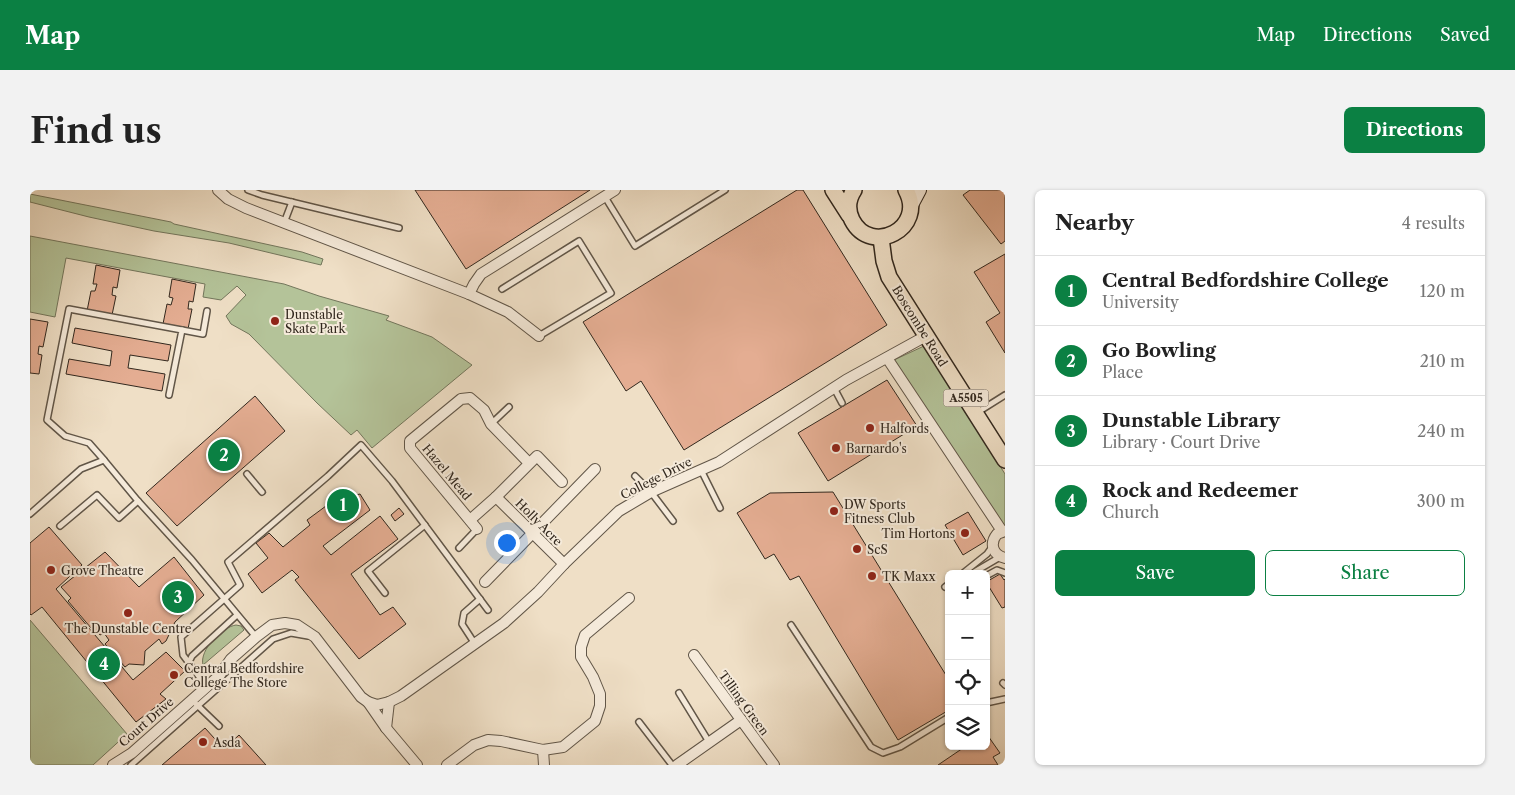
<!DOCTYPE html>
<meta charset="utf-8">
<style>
body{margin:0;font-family:"Libre Caslon Text",serif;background:#f2f2f2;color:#222}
.controls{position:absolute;right:15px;bottom:15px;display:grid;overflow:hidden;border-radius:8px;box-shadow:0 1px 4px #0004}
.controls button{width:45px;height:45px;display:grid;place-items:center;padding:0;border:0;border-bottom:1px solid #e0e0e0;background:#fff;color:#222;font:25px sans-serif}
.you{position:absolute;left:476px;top:352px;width:18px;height:18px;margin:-12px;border:4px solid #fff;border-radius:50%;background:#1a73e8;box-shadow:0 0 0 8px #1a73e833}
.badge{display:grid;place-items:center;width:32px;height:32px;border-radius:50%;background:#0b8043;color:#fff;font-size:16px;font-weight:700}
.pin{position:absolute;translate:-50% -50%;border:2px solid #fff;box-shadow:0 1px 5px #0006}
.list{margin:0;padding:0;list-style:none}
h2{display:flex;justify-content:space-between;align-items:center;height:65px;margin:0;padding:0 20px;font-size:21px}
h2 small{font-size:16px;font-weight:400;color:#767676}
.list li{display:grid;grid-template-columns:32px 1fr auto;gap:15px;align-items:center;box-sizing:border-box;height:70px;padding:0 20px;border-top:1px solid #e0e0e0}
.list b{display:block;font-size:19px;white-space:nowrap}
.list p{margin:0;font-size:16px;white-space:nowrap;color:#767676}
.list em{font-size:16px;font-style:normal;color:#767676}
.actions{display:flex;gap:10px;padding:15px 20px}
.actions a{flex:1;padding:11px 0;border:1px solid #0b8043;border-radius:8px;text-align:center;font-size:18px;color:#0b8043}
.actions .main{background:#0b8043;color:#fff}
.icon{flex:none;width:28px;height:28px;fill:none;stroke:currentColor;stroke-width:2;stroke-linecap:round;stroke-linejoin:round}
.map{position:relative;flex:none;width:975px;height:575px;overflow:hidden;border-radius:8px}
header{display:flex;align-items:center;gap:30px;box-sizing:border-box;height:70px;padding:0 25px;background:#0b8043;color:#fff}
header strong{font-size:24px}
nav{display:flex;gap:28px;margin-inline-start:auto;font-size:18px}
.intro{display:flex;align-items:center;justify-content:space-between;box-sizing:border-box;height:120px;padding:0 30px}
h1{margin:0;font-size:35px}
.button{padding:12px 22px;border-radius:8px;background:#0b8043;color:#fff;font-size:18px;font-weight:700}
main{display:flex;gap:30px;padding:0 30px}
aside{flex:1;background:#fff;border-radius:8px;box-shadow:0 1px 4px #0004}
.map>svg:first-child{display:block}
.green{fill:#b4c399;stroke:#73765c}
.building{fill:#e4ad92;stroke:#32281e}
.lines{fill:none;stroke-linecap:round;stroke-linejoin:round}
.lane-casing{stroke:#615648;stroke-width:8}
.street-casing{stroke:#615648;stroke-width:12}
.secondary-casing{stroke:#32281e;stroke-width:16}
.primary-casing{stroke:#32281e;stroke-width:18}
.lane{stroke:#f5eada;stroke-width:5}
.street{stroke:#f5eada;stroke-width:10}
.secondary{stroke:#f5eada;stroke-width:14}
.primary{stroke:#efdfc6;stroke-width:15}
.poi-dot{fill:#8f2418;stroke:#f5eada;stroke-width:2}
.labels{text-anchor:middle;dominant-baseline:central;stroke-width:4;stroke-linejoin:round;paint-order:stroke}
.shield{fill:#f5eada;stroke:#6c6256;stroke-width:1}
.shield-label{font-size:11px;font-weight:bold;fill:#32281e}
.poi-label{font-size:12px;fill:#32281e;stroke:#f5eada;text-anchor:start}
.street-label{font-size:12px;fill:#32281e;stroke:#f5eada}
</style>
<header>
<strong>Map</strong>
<nav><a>Map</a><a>Directions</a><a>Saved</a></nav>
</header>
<div class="intro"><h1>Find us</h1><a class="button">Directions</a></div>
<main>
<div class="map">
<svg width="975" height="575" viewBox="0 0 975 575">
<rect width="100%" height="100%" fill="#efdfc6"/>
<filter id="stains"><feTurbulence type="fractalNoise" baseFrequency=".004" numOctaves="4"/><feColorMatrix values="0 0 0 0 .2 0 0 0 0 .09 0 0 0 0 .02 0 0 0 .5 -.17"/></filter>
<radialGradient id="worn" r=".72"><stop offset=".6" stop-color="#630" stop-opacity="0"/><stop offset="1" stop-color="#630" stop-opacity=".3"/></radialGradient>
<g class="green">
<polygon points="0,4 141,32 144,34 272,62 293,69 291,75 199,53 124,41 59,27 0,12"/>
<polygon points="0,46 254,94 289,106 359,126 356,130 402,147 442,175 342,258 327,240 321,245 287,213 219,144 201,134 196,126 216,105 207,96 191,110 173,107 175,94 36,68 25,127 0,122"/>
<polygon points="894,156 975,284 975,336 973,335 864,170"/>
<polygon points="0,430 97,544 63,575 0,575"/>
<path d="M206,435l5,1 3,4 -41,35c-4,-15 19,-38 33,-40z"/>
</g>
<g class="building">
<polygon points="385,0 560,0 436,79"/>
<polygon points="767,0 773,0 857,135 654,260 611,191 596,201 553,132"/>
<polygon points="940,0 975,0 975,51 971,54 933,5"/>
<polygon points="975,64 975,163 956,132 970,123 944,82"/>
<polygon points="66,75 90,80 87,98 83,97 82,105 86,106 82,125 57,121 61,101 65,101 67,94 63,94"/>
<polygon points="142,89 166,94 163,112 159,111 158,119 162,119 158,139 133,134 137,114 141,115 143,108 139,107"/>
<polygon points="0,129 18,132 13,157 9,156 8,164 12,165 9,184 0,183"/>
<polygon points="45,138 141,155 138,171 100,165 98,178 135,184 132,201 36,184 39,169 80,176 82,161 42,153"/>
<polygon points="857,190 887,236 798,291 768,243"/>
<polygon points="225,206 255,241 147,336 116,303"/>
<polygon points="319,299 326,305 330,304 340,320 293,356 301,365 350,326 368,349 321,384 350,425 363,417 376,434 329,469 265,390 269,387 262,380 232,403 218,384 238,368 226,353 239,343 253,357 280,335 277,330"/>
<polygon points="803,302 919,490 919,520 868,550 769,386 760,390 744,364 735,369 707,323 740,303"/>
<polygon points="369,318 374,324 365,331 361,325"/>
<polygon points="938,322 956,351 933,365 915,335"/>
<polygon points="19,337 52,375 26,399 103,490 136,462 155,481 130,504 136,509 106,532 12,417 1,425 0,424 0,353"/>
<polygon points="75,362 109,397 144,367 174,405 145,432 136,451 132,454 129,449 115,461 114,475 99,474 95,477 75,454 79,450 74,443 70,445 63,436 61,438 38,411 41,408 31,397"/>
<polygon points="970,384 974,390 975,389 975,417 972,418 956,392"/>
<polygon points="175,538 194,559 209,545 236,575 132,575"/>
<polygon points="956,543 970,563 963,567 968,575 908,575 936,556 956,556"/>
</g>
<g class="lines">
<g class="lane-casing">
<g id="lane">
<polyline points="218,0 232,5 369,38"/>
<polyline points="575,7 605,56 695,0"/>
<polyline points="254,33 262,12"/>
<polyline points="472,99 549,51 581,103 509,146"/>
<polyline points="152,140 173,144 177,121"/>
<polyline points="804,198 812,213"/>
<polyline points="948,222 975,205"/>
<polyline points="461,234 479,217"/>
<polyline points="74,270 59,253 35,246 17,230 39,119 152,140 139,205"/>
<polyline points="671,280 690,318"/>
<polyline points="217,284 232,302"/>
<polyline points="605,286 621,302 643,331"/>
<polyline points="0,324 51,279 74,270 108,311 162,370 226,447"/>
<polyline points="30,336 67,305 89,328 108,311"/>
<polyline points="429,358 447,339"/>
<polyline points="932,384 957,364 962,357"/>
<polyline points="941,384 970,367"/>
<polyline points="956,386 967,380 975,383"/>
<polyline points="915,397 919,394"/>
<polyline points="355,403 338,381 395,335"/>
<polyline points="761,435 841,557 853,563 870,557 919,527"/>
<polyline points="445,454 432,434 434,423 450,409"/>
<polyline points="159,472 162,466 207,425"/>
<polyline points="973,493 975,495"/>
<polyline points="176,496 153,465 151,447 210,395 198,372 298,286 331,255 362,291 458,420"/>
<polyline points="649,503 679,552"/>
<polyline points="165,513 189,536"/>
<polyline points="956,513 975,509"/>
<polyline points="609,532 642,575"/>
<polyline points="101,575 243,449 261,443 278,446"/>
</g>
</g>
<g class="street-casing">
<g id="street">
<polyline points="188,0 198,9 216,18 439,104 478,122 509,146"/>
<polyline points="439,104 444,94 451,84 585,0"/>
<polyline points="857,168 972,341"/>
<polyline points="466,307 534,374"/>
<polyline points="440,330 466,307 507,266 532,292"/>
<polyline points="447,339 380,258 380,251 431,209 440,208 454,220 461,234 499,273"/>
<path d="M975,341l-8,3c-8,10 -4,21 8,24"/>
<polyline points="455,392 565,279"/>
<polyline points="664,465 744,575"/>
<polyline points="338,512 356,538 387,575"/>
<polyline points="356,538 359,512"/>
<polyline points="513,560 514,575"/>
<polyline points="83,575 102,563 189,486 201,469 226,447 242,435 255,433 267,435 285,447 331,507 338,512 347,515 359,512 371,506 474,433 508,402 534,374 589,321 621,302 689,272 816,190 896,146"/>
<polyline points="417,575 444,555 458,550 471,551 513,560 533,557 565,531 570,516 570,504 563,487 551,467 551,457 555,445 599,408"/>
<polyline points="647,575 711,530"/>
</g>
</g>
<g class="secondary-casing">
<polyline id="secondary" points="881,15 889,0"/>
</g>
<g class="primary-casing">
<g id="primary">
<polyline points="803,0 819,25"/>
<path d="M824,0c-6,9 -7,20 -2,30 19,37 75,8 54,-30"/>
<polyline points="851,48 854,71 859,87 975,270"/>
</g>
</g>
<use href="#lane" class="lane"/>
<use href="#street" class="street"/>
<use href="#secondary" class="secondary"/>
<use href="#primary" class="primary"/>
</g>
<g class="poi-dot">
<circle cx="245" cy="131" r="5"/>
<circle cx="840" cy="238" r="5"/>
<circle cx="806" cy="258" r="5"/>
<circle cx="804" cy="321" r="5"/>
<circle cx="935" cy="343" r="5"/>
<circle cx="827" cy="359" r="5"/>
<circle cx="21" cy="380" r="5"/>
<circle cx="842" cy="386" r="5"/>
<circle cx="98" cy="423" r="5"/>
<circle cx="144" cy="485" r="5"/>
<circle cx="173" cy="552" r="5"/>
</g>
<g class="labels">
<rect class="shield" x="913.5" y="199.5" width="45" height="17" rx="4"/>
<g class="shield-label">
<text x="936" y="208">A5505</text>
</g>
<g class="poi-label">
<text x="255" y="124">Dunstable<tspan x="255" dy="14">Skate Park</tspan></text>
<text x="850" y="238">Halfords</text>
<text x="816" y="258">Barnardo's</text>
<text x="814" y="314">DW Sports<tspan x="814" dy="14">Fitness Club</tspan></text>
<text x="925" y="343" text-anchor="end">Tim Hortons</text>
<text x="837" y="359">ScS</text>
<text x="31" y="380">Grove Theatre</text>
<text x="852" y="386">TK Maxx</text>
<text x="98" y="438" text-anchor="middle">The Dunstable Centre</text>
<text x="154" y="478">Central Bedfordshire<tspan x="154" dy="14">College The Store</tspan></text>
<text x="183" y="552">Asda</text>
</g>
<g class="street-label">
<text transform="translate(890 136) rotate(58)">Boscombe Road</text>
<text transform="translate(417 282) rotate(50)">Hazel Mead</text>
<text transform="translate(626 288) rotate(-27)">College Drive</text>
<text transform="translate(509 332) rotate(45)">Holly Acre</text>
<text transform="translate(714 513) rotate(54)">Tilling Green</text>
<text transform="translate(116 532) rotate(-41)">Court Drive</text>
</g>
</g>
<rect width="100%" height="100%" filter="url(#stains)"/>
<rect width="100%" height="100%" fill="url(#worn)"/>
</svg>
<div class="controls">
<button>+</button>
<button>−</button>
<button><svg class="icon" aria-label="locate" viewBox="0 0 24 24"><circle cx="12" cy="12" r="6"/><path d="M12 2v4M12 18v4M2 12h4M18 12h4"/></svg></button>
<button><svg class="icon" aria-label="layers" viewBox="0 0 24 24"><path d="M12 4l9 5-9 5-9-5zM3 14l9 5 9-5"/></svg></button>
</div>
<div class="you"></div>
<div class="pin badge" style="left:313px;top:315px">1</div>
<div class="pin badge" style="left:194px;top:265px">2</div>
<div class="pin badge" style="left:148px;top:407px">3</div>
<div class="pin badge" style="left:74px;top:474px">4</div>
</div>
<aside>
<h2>Nearby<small>4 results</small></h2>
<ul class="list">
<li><span class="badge">1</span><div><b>Central Bedfordshire College</b><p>University</p></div><em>120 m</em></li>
<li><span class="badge">2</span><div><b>Go Bowling</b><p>Place</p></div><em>210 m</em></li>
<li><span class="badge">3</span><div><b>Dunstable Library</b><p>Library · Court Drive</p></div><em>240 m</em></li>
<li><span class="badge">4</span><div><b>Rock and Redeemer</b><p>Church</p></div><em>300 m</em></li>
</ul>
<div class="actions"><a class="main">Save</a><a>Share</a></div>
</aside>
</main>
